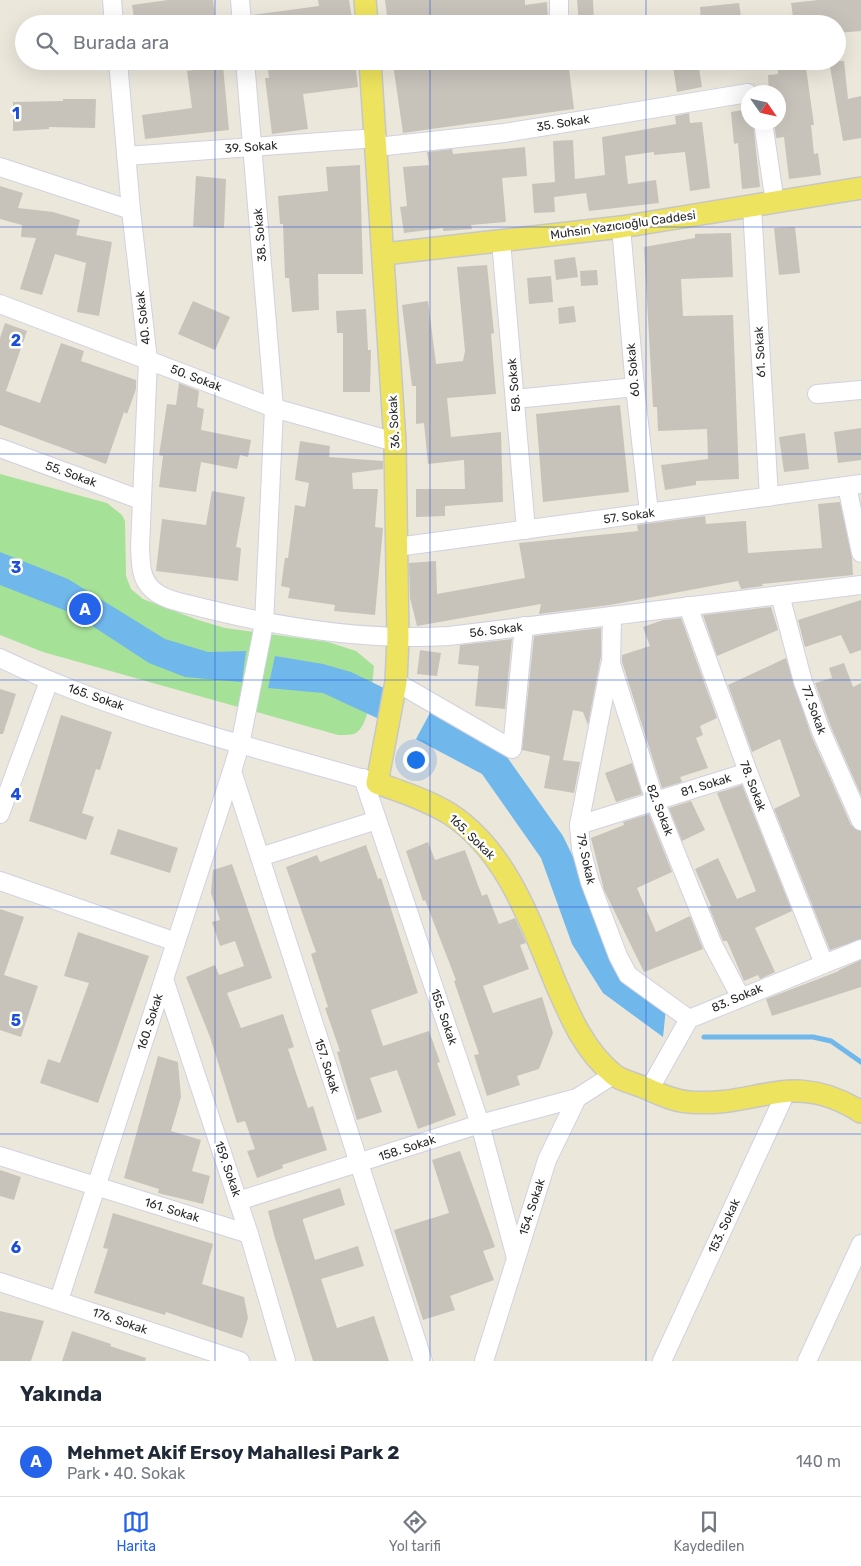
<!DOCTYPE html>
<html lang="tr">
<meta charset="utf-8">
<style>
body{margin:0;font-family:Rubik,sans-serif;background:#f2f2f3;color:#1f2937}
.compass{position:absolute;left:741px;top:85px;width:45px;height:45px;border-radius:50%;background:#fff;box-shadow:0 5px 20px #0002;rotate:124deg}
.you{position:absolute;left:415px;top:759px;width:18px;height:18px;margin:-12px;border:4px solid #fff;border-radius:50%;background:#1a73e8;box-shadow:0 0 0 8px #1a73e833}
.badge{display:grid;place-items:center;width:32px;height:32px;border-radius:50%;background:#2563eb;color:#fff;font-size:16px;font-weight:700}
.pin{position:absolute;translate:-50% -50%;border:2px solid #fff;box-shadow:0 1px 5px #0006}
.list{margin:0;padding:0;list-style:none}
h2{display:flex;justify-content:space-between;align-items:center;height:65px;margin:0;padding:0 20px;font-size:21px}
h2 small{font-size:16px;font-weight:400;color:#747a83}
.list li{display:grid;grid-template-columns:32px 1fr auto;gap:15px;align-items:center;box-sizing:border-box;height:70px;padding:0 20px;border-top:1px solid #e0e1e3}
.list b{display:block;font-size:19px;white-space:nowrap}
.list p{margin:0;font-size:16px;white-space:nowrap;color:#747a83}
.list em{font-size:16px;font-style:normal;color:#747a83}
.icon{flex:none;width:28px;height:28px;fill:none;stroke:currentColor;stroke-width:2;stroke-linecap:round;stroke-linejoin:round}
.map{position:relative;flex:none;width:861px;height:1361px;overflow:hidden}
.search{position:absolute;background:#fff;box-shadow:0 5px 20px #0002;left:15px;right:15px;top:15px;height:55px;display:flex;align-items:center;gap:12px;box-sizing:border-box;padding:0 18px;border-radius:28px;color:#747a83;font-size:19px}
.sheet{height:135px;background:#fff}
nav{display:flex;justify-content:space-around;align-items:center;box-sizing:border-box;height:70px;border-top:1px solid #e0e1e3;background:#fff;font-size:14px;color:#747a83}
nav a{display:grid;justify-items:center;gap:2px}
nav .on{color:#2563eb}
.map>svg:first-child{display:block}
.green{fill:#a6e198}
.water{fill:#70b7ec}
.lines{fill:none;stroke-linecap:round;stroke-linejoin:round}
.stream{stroke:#70b7ec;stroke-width:5}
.building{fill:#c7c3bb}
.minor-casing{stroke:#d1d1e2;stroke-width:20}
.major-casing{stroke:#c7c7c7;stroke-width:24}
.minor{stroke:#fff;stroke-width:18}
.major{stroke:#eee35e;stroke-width:21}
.grid{fill:none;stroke:#1d4ed8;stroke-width:1;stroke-opacity:0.55}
.labels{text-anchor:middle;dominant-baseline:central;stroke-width:5;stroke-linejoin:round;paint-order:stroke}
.street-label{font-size:12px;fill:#292929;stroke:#fff}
.grid-label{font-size:16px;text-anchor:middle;font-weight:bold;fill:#1d4ed8;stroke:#fff;stroke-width:5;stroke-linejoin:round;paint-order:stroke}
</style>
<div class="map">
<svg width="861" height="1361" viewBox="0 0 861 1361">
<rect width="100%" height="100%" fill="#ebe7db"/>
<path class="green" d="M0,474l107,29 15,12 3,6 1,55 5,13 12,10 55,21 27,8 103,14 28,9 18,15c-2,16 -3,61 -20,68 -4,1 -11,1 -16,1l-295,-83 -43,-17z"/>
<g class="water">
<polygon points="0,552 68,579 165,639 208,652 246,651 242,682 185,677 149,663 74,614 0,585"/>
<polygon points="275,656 323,664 351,672 388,690 379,719 323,693 268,688"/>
<polygon points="431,711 502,750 563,836 576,863 614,963 666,1008 663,1037 603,993 572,944 541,858 482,774 416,739"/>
</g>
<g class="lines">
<polyline class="stream" points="704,1037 813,1037 831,1041 861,1062"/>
</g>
<g class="building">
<polygon points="168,0 213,0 216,24 135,24 132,5"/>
<polygon points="318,0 349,0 353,24 253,24 252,15 319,6"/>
<polygon points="385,0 525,0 525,5 547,2 548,24 388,24"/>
<polygon points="577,0 593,0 594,24 579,24"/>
<polygon points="818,0 861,0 861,31 837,33 837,24 794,24 791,3"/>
<polygon points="739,3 742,24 701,24 700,7"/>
<polygon points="267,61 304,61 305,69 355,62 358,87 303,94 308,129 272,134 265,78 269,78"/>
<polygon points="411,61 568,61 574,109 403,133 393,64"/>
<polygon points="777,61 805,61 814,125 811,125 814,154 818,153 821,175 789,179 784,137 776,138 774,122 778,122 778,92 769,92 768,75 778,74"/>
<polygon points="829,61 844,61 848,99 861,96 861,138 843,141"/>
<polygon points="698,62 702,87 677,92 673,67"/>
<polygon points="223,66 229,130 145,139 142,115 192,108 187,71"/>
<polygon points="63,99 96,99 95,128 49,127 49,129 13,131 13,102 63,101"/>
<polygon points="748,109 748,122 753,122 760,187 742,189 738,143 734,144 731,112"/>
<polygon points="689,113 690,123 702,122 710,188 690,191 685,152 654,155 654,152 625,156 628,184 656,180 659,203 589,211 586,193 554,197 555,212 534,213 532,184 555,182 553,141 573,140 575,179 605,175 602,137 676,124 675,116"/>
<polygon points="525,147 527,176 502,178 506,222 471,225 472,229 443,231 443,228 404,233 400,207 407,206 403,167 429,165 427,152 452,149 453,154"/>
<polygon points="360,165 363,274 318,274 319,310 292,312 289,278 285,278 283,224 280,224 278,196 328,191 326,167"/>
<polygon points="196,176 226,179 224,228 193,227"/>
<polygon points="0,186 23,193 18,208 53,212 80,220 76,235 112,242 99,316 77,312 86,263 55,254 42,295 20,289 36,238 21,237 22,225 0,219"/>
<polygon points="795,227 800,273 779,275 774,228"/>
<polygon points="731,233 733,277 681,279 683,316 733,315 739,479 696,481 696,485 665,490 661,465 708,459 707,429 658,431 657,407 653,407 644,247 695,238 695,234"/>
<polygon points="575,257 578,277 556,280 554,260"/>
<polygon points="487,265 494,333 491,334 496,394 447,398 451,437 501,432 503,502 445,506 445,516 416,517 416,489 465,489 464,460 428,464 424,423 416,424 416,386 412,386 402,305 428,301 436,364 463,361 465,351 457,267"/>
<polygon points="597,270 598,285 581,286 580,271"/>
<polygon points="551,276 553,302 529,304 527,278"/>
<polygon points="193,301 230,317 215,350 178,334"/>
<polygon points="574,306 576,322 559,324 558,308"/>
<polygon points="366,309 368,350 371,350 370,392 343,392 343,333 337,333 336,311"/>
<polygon points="5,323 27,331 6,391 40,403 61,343 84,351 81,361 136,380 136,389 127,414 124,412 106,464 0,425 0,338"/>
<polygon points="179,383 199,391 197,407 204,409 201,430 251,440 248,457 240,455 237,469 201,462 196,492 159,487 163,456 159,455 167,404 176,405"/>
<polygon points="620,405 629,492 543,502 536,414"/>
<polygon points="861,428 861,460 838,463 834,432"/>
<polygon points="805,433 809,469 784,472 779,437"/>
<polygon points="300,441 330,446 329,457 383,461 383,469 352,473 353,489 378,489 375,527 383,528 375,615 334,611 335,605 288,598 290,588 281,586 285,558 288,558 295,505 305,507 309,483 295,480"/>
<polygon points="212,491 245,497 236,547 241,548 238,581 156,571 162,519 206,525"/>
<polygon points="840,502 852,558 853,575 762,584 763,586 741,589 738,581 610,605 539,614 541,604 417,626 410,598 409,563 436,561 437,594 525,578 519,543 629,532 638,531 637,525 705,516 706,524 746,521 748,553 822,548 818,504"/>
<polygon points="861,600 861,650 850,654 841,635 805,647 798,620"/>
<polygon points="771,607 778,630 717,656 703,615"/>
<polygon points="681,618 717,718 700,726 703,735 696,738 708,768 680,777 682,782 662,788 622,662 622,655 650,646 643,627 663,620"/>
<polygon points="601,628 601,656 588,725 583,712 573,710 563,760 580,762 574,793 544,788 550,756 522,750 534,636"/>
<polygon points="512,639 505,709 475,706 479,666 458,664 460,645"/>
<polygon points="420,650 441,653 437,676 417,674"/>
<polygon points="786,658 811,735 851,825 861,831 861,939 830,950 774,809 800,796 780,739 752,752 728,685"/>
<polygon points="844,663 853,687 861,683 861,795 831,727 815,683 832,678 829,668"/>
<polygon points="0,689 16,694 3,734 0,734"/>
<polygon points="61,715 112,732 100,770 96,769 82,813 94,817 86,840 29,821"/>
<polygon points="632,763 642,794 616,802 605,773"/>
<polygon points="742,785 792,911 755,928 775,972 760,979 758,975 744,981 727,941 723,941 709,907 711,906 695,869 718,858 737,899 756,891 717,793"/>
<polygon points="691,801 705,830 682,841 669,808"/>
<polygon points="649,814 672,872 637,888 656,932 690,916 703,949 644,972 604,890 591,838 624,825 623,822"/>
<polygon points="118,829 178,848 170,873 110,854"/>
<polygon points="428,842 435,860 465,850 482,896 487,894 499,924 515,918 526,943 520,945 529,969 483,986 493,1013 542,997 553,1033 539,1069 517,1076 520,1085 487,1096 474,1055 479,1054 454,981 456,980 425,900 423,901 406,851"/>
<polygon points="366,845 378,879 381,878 418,993 371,1010 383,1046 429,1031 440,1062 437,1063 456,1115 418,1129 397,1070 370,1078 382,1112 357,1120 337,1052 340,1051 325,1008 328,1007 311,954 316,952 286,867 317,855 320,862"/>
<polygon points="232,864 272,978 227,993 241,1028 283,1014 294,1047 288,1049 308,1108 313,1106 327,1150 282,1165 283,1168 257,1178 247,1151 255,1149 245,1121 237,1123 210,1037 186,977 215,965 219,975 244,966 235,941 220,946 212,922 220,920 211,893 213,870"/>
<polygon points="0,909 24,917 4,975 38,986 21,1037 0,1030"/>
<polygon points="78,932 149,956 98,1103 40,1083 48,1059 60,1063 89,983 64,976"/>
<polygon points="861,960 861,987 772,1016 766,999 839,971 839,970"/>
<polygon points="158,1056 178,1062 181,1097 171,1131 201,1140 192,1171 210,1176 203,1204 158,1193 159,1189 124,1178"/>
<polygon points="460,1151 495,1247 483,1251 494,1280 450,1296 455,1310 423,1320 394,1230 449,1213 432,1160"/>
<polygon points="0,1170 21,1177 14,1200 0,1196"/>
<polygon points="340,1188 345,1205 303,1219 303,1221 315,1260 358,1246 364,1266 321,1279 337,1328 374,1316 389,1361 313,1361 274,1235 268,1211"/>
<polygon points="113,1213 213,1244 202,1284 244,1297 248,1318 242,1338 166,1312 165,1315 94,1293 108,1249 103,1248"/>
<polygon points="0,1311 44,1321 31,1361 0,1361"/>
<polygon points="72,1331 111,1344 110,1346 146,1358 145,1361 62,1361"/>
</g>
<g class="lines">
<g class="minor-casing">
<g id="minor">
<polyline points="112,0 114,24"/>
<polyline points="240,0 242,24"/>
<polyline points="559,0 559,24"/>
<path d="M118,61l13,149 17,150 -8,187c1,15 0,29 10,40 12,14 36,16 53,21 80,20 164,33 246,28l412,-51"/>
<polyline points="763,122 775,203"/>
<polyline points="377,147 504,133 748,93"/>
<polyline points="126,156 377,138"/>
<polyline points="0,167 131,210"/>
<polyline points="752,207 769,497"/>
<polyline points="621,227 635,387 649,513"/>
<polyline points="501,241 526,530"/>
<polyline points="0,304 274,408 395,442"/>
<polyline points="817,394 861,390"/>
<polyline points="515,399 635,387"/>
<polyline points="0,448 141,500"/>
<polyline points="847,486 861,553"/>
<polyline points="397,547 861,484"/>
<polyline points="780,595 803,682 821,731 861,821"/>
<polyline points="688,606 748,772 824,964"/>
<polyline points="612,616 611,664 655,801 713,945 740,996"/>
<path d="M0,658c119,58 248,87 374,124"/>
<polyline points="610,665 579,825 581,849 590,882 618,956 628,975 689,1019"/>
<polyline points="396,682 512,749 524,626"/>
<polyline points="232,771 423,1361"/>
<polyline points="363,778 480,1124 516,1258"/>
<polyline points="0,814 49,681"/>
<polyline points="579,825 748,772"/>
<polyline points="260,857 377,820"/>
<polyline points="0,881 176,942"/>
<polyline points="164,979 249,1234 286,1361"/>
<polyline points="649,1090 689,1019 861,949"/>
<polyline points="0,1156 249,1234"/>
<polyline points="238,1201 480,1124 577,1098"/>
<polyline points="0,1282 240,1361"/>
<polyline points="59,1300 232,771 240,745 264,624 274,408 245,61"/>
<polyline points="484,1361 547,1160 577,1098 613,1075"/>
<polyline points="662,1361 787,1090"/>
<polyline points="807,1361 861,1244"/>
</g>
</g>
<g class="major-casing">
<g id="major">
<polyline points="365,0 367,24"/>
<path d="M370,61l25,381 3,196 -2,44 -19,101c25,9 50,17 73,31 58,38 81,110 106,170 14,32 28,66 56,89 7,7 21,10 31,14 14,6 30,14 46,15 69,6 102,-34 172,10"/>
<polyline points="384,254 621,227 861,188"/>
</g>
</g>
<use href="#minor" class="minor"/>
<use href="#major" class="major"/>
</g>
<path class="grid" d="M215,0v24M430,0v24M646,0v24M215,61v1300M430,61v1300M646,61v1300M0,227h861M0,454h861M0,680h861M0,907h861M0,1134h861"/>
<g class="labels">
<g class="street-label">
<text transform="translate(563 123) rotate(-9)">35. Sokak</text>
<text transform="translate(251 147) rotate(-4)">39. Sokak</text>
<text transform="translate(623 225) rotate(-8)">Muhsin Yazıcıoğlu Caddesi</text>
<text transform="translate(260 235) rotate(-95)">38. Sokak</text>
<text transform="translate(143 318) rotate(-97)">40. Sokak</text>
<text transform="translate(760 352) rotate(-93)">61. Sokak</text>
<text transform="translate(633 370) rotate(-95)">60. Sokak</text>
<text transform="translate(196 378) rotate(21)">50. Sokak</text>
<text transform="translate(514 385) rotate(-95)">58. Sokak</text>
<text transform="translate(394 422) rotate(-93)">36. Sokak</text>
<text transform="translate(71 474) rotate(20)">55. Sokak</text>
<text transform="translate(629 516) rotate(-8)">57. Sokak</text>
<text transform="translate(496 630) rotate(-7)">56. Sokak</text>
<text transform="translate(96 697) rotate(19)">165. Sokak</text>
<text transform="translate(814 710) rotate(70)">77. Sokak</text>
<text transform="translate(706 785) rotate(-17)">81. Sokak</text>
<text transform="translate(753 786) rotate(69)">78. Sokak</text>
<text transform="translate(660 810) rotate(69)">82. Sokak</text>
<text transform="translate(472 837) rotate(44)">165. Sokak</text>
<text transform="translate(586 859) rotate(78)">79. Sokak</text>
<text transform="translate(737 998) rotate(-23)">83. Sokak</text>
<text transform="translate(444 1017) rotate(71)">155. Sokak</text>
<text transform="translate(150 1022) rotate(-72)">160. Sokak</text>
<text transform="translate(327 1066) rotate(72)">157. Sokak</text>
<text transform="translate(407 1148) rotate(-18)">158. Sokak</text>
<text transform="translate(228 1169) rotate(71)">159. Sokak</text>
<text transform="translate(532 1207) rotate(-72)">154. Sokak</text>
<text transform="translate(172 1210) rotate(17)">161. Sokak</text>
<text transform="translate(724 1226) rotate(-65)">153. Sokak</text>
<text transform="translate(120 1321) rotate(19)">176. Sokak</text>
</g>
</g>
<g class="grid-label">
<text x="16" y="119">1</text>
<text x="16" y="346">2</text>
<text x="16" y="573">3</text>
<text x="16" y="800">4</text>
<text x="16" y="1026">5</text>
<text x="16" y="1253">6</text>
</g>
</svg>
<svg class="compass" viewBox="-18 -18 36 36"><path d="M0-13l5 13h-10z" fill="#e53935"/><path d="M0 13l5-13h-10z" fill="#747a83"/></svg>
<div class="you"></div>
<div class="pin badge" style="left:85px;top:609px">A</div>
<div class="search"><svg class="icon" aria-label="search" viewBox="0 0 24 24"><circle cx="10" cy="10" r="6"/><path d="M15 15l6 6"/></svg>Burada ara</div>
</div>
<section class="sheet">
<h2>Yakında<small></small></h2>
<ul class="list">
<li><span class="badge">A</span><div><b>Mehmet Akif Ersoy Mahallesi Park 2</b><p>Park · 40. Sokak</p></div><em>140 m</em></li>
</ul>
</section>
<nav>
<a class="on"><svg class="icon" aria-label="map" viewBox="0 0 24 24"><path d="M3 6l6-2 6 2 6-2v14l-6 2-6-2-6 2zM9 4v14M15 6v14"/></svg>Harita</a>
<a><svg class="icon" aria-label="directions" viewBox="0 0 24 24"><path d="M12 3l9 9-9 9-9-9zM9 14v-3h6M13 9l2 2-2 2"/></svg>Yol tarifi</a>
<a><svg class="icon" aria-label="saved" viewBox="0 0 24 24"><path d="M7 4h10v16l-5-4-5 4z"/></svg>Kaydedilen</a>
</nav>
